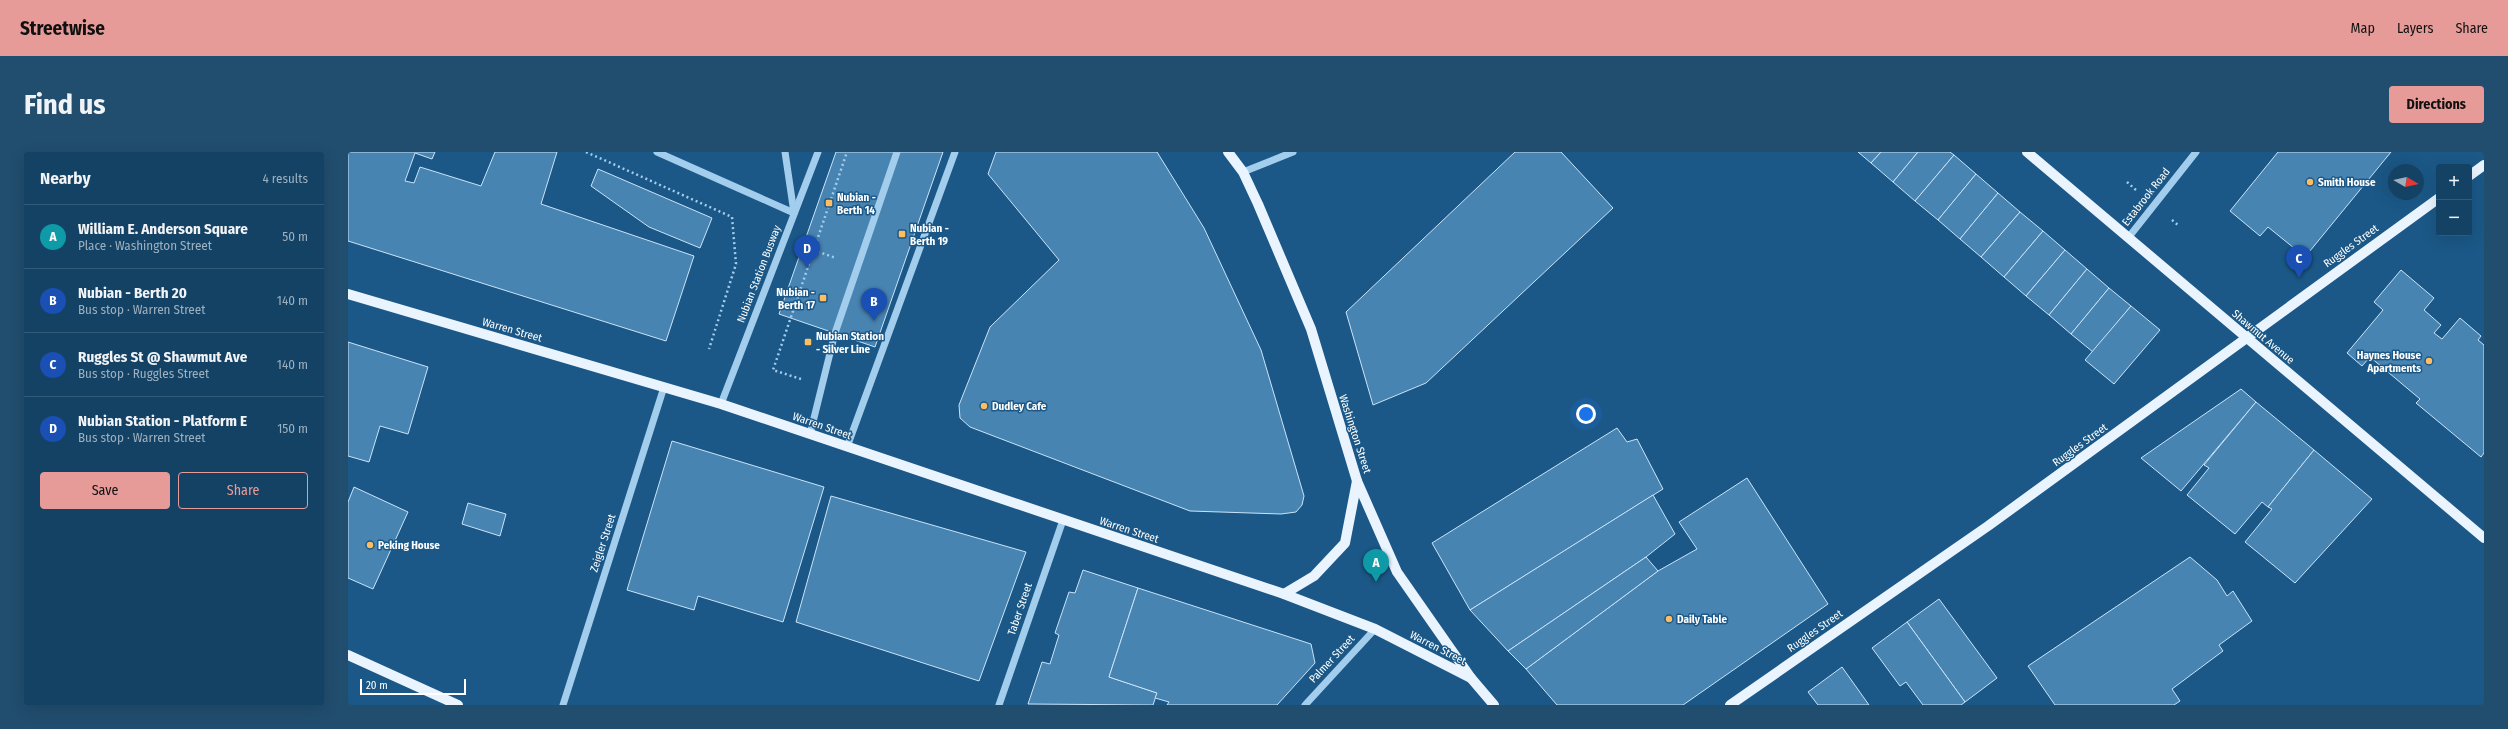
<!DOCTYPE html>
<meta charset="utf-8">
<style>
body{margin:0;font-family:"Fira Sans Condensed",sans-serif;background:#214d6e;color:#f1f3f6}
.controls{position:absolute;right:12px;top:12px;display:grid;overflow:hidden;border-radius:4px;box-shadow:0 4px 16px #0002}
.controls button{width:36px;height:36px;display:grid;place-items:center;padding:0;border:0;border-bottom:1px solid #335b79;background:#144265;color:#f1f3f6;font:20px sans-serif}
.compass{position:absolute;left:2040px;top:12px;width:36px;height:36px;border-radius:50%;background:#144265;box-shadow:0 4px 16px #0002;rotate:99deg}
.scale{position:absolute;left:12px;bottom:10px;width:106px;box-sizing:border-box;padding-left:4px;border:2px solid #fff;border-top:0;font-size:11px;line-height:14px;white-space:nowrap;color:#fff;-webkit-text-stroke:3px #1b5887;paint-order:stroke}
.you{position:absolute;left:1238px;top:262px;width:14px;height:14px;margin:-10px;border:3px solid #fff;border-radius:50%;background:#1a73e8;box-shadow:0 0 0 6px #1a73e833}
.badge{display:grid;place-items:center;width:26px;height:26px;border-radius:50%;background:#e69b98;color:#fff;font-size:13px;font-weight:700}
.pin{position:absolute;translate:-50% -33px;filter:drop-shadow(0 1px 2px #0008)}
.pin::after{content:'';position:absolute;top:21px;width:14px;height:12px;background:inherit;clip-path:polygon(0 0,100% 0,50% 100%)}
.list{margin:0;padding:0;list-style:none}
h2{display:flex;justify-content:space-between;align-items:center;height:52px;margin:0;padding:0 16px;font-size:17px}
h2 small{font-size:13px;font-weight:400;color:#9db0bf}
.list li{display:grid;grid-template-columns:26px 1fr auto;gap:12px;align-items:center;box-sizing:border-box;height:64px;padding:0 16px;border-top:1px solid #335b79}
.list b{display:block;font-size:15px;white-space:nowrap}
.list p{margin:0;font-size:13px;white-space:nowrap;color:#9db0bf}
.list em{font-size:13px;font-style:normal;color:#9db0bf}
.actions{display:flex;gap:8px;padding:12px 16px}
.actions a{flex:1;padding:9px 0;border:1px solid #e69b98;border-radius:4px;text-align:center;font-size:14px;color:#e69b98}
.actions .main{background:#e69b98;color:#111}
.map{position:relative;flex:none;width:2136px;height:553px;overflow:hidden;border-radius:4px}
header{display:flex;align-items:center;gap:24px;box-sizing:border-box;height:56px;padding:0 20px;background:#e69b98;color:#111}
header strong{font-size:19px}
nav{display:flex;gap:22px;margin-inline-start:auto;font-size:14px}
.intro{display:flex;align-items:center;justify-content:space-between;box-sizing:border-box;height:96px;padding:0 24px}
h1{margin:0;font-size:28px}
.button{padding:10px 18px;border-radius:4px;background:#e69b98;color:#111;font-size:14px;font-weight:700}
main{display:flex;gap:24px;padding:0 24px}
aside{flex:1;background:#144265;border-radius:4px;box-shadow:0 4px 16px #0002}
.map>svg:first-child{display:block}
.building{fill:#4884b2;stroke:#c9e4f9}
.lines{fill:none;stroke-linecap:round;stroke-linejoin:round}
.path{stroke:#a3cdec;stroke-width:2.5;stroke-dasharray:2 3;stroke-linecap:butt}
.minor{stroke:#a3cdec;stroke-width:7}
.major{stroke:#e9f4ff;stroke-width:10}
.poi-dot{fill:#fdbd60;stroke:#1b5887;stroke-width:1.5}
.labels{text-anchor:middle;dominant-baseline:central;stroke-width:3;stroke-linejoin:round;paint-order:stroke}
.poi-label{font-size:11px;font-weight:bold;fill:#fff;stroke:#1b5887;text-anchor:start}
.street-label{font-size:11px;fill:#fff;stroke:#1b5887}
</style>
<header>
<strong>Streetwise</strong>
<nav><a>Map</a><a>Layers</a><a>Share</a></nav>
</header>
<div class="intro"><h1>Find us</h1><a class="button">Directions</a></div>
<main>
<aside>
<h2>Nearby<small>4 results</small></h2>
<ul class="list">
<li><span class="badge" style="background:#0f9aa8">A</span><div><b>William E. Anderson Square</b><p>Place · Washington Street</p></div><em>50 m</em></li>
<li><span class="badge" style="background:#1a4fb4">B</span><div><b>Nubian - Berth 20</b><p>Bus stop · Warren Street</p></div><em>140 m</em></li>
<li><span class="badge" style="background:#1a4fb4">C</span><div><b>Ruggles St @ Shawmut Ave</b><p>Bus stop · Ruggles Street</p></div><em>140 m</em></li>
<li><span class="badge" style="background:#1a4fb4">D</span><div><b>Nubian Station - Platform E</b><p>Bus stop · Warren Street</p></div><em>150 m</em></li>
</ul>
<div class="actions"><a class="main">Save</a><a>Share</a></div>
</aside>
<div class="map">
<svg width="2136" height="553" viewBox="0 0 2136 553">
<rect width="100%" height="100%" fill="#1b5887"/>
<g class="building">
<polygon points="0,0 87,0 84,7 67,1 57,29 66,31 72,15 133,34 147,0 209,0 193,52 346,104 318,189 0,89"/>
<polygon points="488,0 595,0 527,195 431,162"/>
<polygon points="648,0 809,0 856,76 913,198 956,344 954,353 948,360 933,362 842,359 622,275 612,266 611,253 642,175 711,108 640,22"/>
<polygon points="1167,0 1213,0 1265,56 1078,231 1025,253 998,160"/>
<polygon points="1510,0 1533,0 1523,11"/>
<polygon points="1533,0 1570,0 1545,30 1523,11"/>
<polygon points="1570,0 1602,0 1606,3 1567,49 1545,30"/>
<polygon points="1930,0 2043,0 1957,105 1920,75 1912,84 1882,59"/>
<polygon points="1606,3 1628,22 1590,68 1567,49"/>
<polygon points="250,17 364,66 352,96 301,75 243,34"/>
<polygon points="1628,22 1650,41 1612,87 1590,68"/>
<polygon points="1650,41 1672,60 1633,105 1612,87"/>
<polygon points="1672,60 1695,79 1656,125 1633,105"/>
<polygon points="1695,79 1717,98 1678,144 1656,125"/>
<polygon points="1717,98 1739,117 1701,163 1678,144"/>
<polygon points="1739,117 1761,136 1723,182 1701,163"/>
<polygon points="2053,118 2086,146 2076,158 2093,173 2086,181 2094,187 2112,166 2133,184 2130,188 2136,193 2136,301 2133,305 2068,251 2072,247 2022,205 2014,214 1999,201 2035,158 2026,150"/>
<polygon points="1761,136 1783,154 1745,200 1723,182"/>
<polygon points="1783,154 1812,178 1766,232 1737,208"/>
<polygon points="0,190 80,215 60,282 32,274 21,310 0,304"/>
<polygon points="1893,237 1908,250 1833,339 1793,306"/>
<polygon points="1908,250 1966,298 1920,355 1914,350 1887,382 1839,343 1861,316 1856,313"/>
<polygon points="1269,276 1279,290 1289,287 1315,337 1122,458 1084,391"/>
<polygon points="324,289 476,335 435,470 350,444 346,458 279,438"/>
<polygon points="1966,298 2024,347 1947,431 1897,390 1924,357 1920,355"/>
<polygon points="1399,326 1480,452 1335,553 1209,553 1178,517 1310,419 1349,397 1331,370"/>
<polygon points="6,335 60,360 25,437 0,426 0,350"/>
<polygon points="1305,343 1327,382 1298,405 1160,499 1122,458"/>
<polygon points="483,344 678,400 631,529 448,470"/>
<polygon points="120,351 158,362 152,384 114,372"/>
<polygon points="1298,405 1310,419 1178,517 1160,499"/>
<polygon points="1842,405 1869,428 1879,444 1885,439 1904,469 1871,493 1875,499 1824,537 1832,549 1826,553 1707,553 1680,514"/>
<polygon points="735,418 790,436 761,525 809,541 805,553 680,552 694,510 702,512 711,483 707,481 721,440 727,441"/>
<polygon points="790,436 963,492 967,511 929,553 819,553 821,550 807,546 809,541 761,525"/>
<polygon points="1591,447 1649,526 1617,550 1559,470"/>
<polygon points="1559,470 1617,550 1613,553 1575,553 1558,530 1552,534 1524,496"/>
<polygon points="1494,515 1521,553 1470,553 1460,540"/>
</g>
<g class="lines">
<g class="path">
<polyline points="238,0 384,65 388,112 361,197"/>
<polyline points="1779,30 1789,39"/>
<polyline points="1824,68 1830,73"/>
<polyline points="465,98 488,106"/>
<polyline points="453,227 425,218 499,0"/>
</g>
<g class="minor">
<polyline points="309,0 446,61"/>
<polyline points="437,0 446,61"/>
<polyline points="895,20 945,0"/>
<polyline points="1780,86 1848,0"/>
<polyline points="373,252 470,0"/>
<polyline points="462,282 487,181 549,0"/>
<polyline points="499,295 607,0"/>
<polyline points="215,553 316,235"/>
<polyline points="651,553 715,368"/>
<polyline points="957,553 1027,477"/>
</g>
<g class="major">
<polyline points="880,0 895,20 910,52 963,177 1009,329 1049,420 1123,526 1146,553"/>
<polyline points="1679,0 2136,386"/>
<polyline points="2121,24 2136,13"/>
<polyline points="0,142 373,252 936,442 1027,477 1123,526"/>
<polyline points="936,442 966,424 997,391 1009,329"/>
<polyline points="0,503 110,553"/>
<polyline points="1382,553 1640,374 2091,46"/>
</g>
</g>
<g class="poi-dot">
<circle cx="1962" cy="30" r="4"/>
<rect x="477" y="47" width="8" height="8" rx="2"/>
<rect x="550" y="78" width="8" height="8" rx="2"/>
<rect x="471" y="142" width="8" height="8" rx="2"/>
<rect x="456" y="186" width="8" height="8" rx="2"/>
<circle cx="2081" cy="209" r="4"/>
<circle cx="636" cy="254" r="4"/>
<circle cx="22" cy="393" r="4"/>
<circle cx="1321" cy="467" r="4"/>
</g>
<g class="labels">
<g class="poi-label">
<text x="1970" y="30">Smith House</text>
<text x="489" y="45">Nubian -<tspan x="489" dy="13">Berth 14</tspan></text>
<text x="562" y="76">Nubian -<tspan x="562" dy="13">Berth 19</tspan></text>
<text x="467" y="140" text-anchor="end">Nubian -<tspan x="467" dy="13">Berth 17</tspan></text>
<text x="468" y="184">Nubian Station<tspan x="468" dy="13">- Silver Line</tspan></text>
<text x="2073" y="203" text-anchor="end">Haynes House<tspan x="2073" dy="13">Apartments</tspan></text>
<text x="644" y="254">Dudley Cafe</text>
<text x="30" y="393">Peking House</text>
<text x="1329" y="467">Daily Table</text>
</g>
<g class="street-label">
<text transform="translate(1798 45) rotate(-52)">Estabrook Road</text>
<text transform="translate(2003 94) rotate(-36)">Ruggles Street</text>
<text transform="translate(411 122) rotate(-69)">Nubian Station Busway</text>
<text transform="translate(164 178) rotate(16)">Warren Street</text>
<text transform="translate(1915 185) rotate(40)">Shawmut Avenue</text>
<text transform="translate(474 274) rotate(19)">Warren Street</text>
<text transform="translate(1007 282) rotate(72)">Washington Street</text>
<text transform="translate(1732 293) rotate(-36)">Ruggles Street</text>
<text transform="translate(781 378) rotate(18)">Warren Street</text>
<text transform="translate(255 391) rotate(-72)">Zeigler Street</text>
<text transform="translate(672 457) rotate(-71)">Taber Street</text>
<text transform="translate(1467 479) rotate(-35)">Ruggles Street</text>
<text transform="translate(1090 496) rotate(27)">Warren Street</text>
<text transform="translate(984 507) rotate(-47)">Palmer Street</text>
</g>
</g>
</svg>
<div class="controls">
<button>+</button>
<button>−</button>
</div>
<svg class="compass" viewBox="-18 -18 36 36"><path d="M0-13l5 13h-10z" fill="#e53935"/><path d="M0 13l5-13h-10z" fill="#9db0bf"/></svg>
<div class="scale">20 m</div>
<div class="you"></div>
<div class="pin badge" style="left:1028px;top:430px;background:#0f9aa8">A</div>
<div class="pin badge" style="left:526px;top:169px;background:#1a4fb4">B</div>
<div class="pin badge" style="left:1951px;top:126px;background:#1a4fb4">C</div>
<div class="pin badge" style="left:459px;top:116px;background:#1a4fb4">D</div>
</div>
</main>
